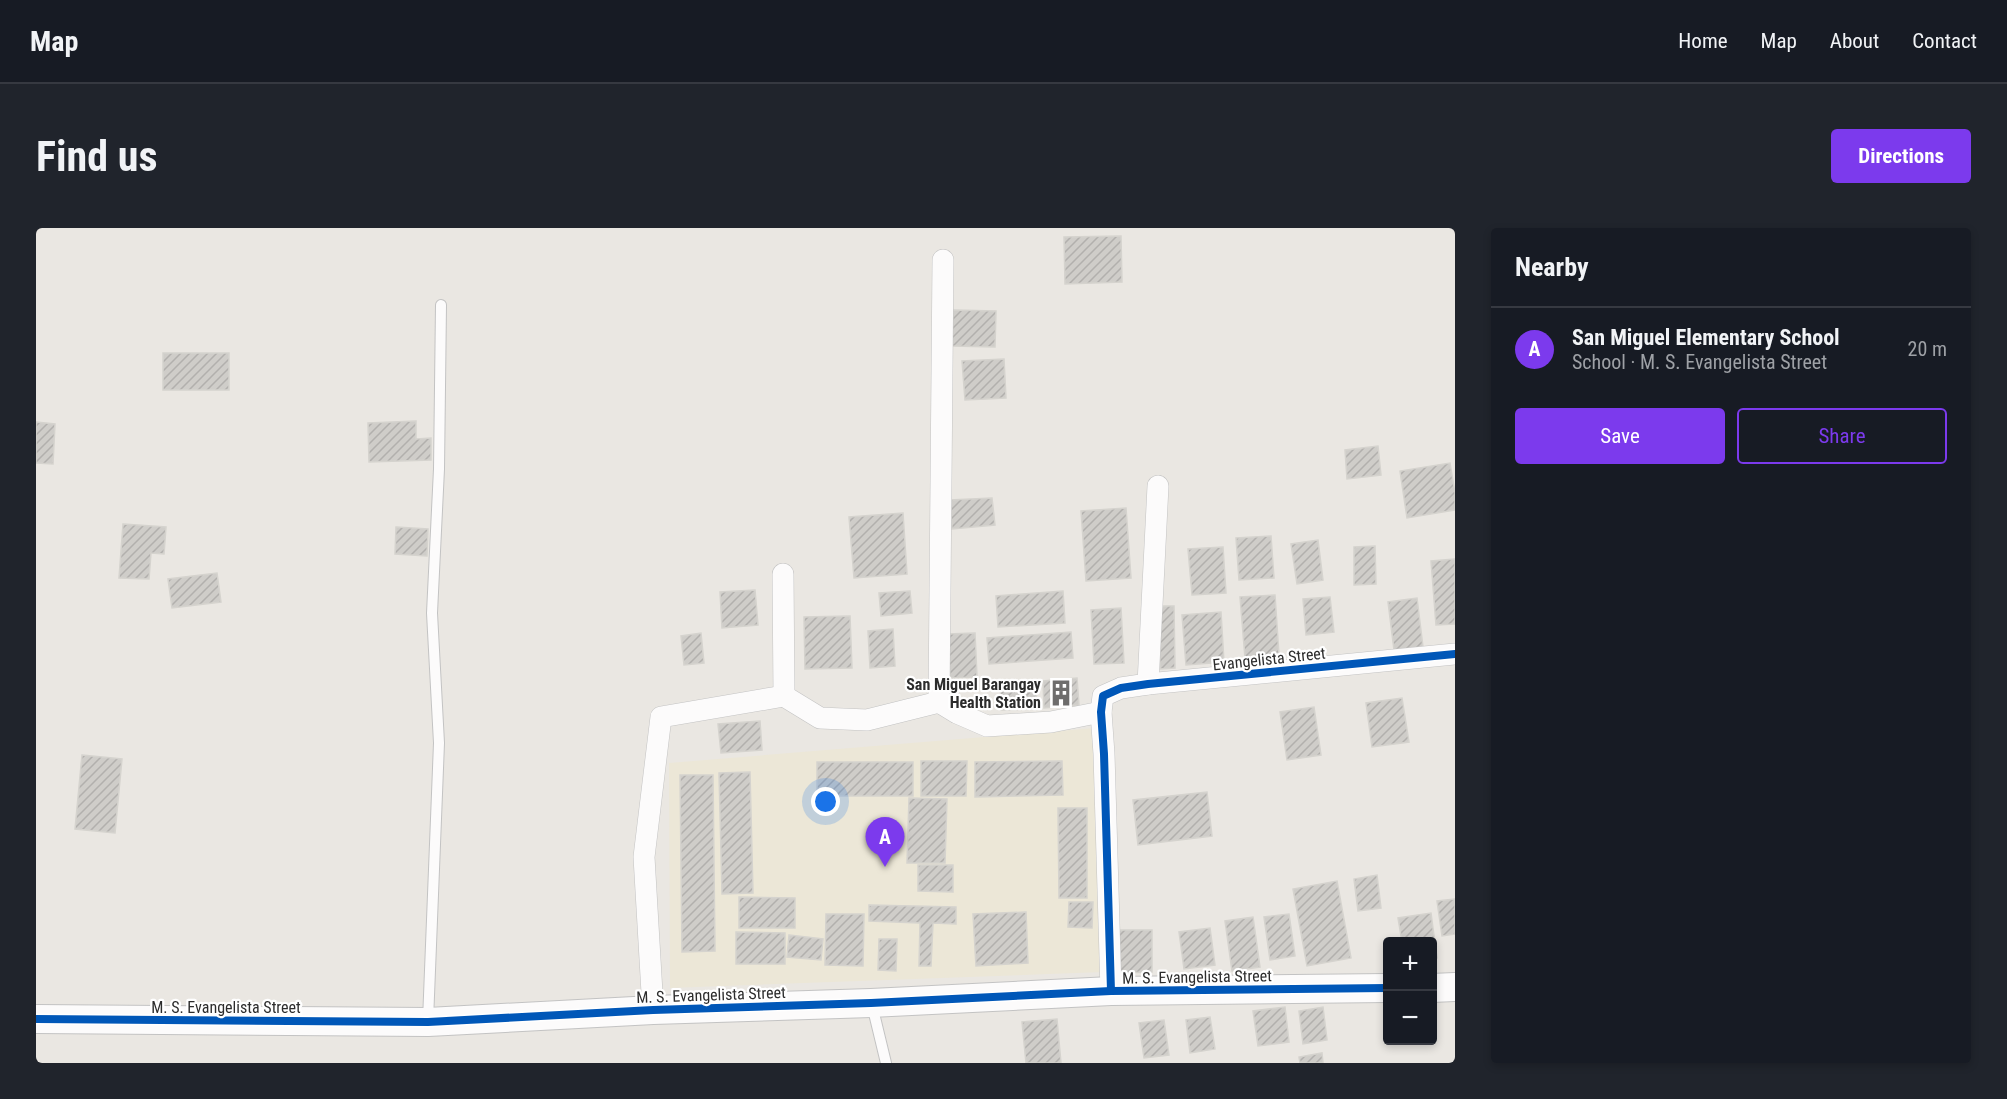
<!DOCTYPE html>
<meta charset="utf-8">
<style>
body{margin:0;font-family:"Roboto Condensed",sans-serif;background:#20242c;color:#f1f3f6}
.controls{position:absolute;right:18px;bottom:18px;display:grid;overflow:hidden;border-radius:6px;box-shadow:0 3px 9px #0003}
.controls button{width:54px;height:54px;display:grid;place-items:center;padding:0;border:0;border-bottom:2px solid #363941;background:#171b24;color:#f1f3f6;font:30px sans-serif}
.you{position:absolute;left:790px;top:574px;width:21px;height:21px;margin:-15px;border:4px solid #fff;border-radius:50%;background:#1a73e8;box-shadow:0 0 0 9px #1a73e833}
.badge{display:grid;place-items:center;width:39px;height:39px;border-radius:50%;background:#7c3aed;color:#fff;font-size:20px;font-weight:700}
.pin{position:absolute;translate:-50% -50px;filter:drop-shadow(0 2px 3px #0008)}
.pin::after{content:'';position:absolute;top:32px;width:21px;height:18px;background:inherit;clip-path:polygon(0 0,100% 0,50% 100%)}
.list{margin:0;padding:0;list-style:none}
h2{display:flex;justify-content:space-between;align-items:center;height:78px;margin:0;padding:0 24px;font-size:26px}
h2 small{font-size:20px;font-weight:400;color:#9ea1a6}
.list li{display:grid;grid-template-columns:39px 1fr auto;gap:18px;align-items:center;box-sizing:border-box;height:84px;padding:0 24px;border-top:2px solid #363941}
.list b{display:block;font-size:22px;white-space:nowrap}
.list p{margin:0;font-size:20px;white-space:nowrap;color:#9ea1a6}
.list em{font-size:20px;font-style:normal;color:#9ea1a6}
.actions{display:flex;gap:12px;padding:18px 24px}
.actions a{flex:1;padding:14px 0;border:2px solid #7c3aed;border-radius:6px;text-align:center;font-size:21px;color:#7c3aed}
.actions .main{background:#7c3aed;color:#fff}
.map{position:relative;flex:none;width:1419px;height:835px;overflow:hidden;border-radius:6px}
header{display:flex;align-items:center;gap:36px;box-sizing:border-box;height:84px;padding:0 30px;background:#171b24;border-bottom:2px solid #363941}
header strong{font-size:28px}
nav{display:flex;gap:33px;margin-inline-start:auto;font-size:21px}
.intro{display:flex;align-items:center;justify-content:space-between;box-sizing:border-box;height:144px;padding:0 36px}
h1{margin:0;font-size:42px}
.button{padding:15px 27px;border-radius:6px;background:#7c3aed;color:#fff;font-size:21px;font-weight:700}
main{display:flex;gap:36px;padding:0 36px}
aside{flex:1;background:#171b24;border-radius:6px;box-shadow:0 3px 9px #0003}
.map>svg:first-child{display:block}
.education{fill:#ece7d7}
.building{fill:url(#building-hatch);stroke:#d5d3ce;stroke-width:1.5}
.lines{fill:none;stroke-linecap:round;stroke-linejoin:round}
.lane-casing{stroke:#c3c3c3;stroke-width:12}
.street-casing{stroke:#c3c3c3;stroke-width:22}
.secondary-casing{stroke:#c3c3c3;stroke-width:30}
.lane{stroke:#fcfbfb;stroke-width:10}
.street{stroke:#fcfbfb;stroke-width:21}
.secondary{stroke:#fcfbfb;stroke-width:28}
.cycleway-casing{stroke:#fff;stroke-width:11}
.cycleway{stroke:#0057b8;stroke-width:8}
.labels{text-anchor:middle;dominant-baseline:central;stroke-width:4.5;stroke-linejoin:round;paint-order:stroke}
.street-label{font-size:16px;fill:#2c2c2c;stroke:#fff}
.poi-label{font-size:16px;font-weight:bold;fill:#2c2c2c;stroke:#fff;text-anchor:end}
</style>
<header>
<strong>Map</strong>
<nav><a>Home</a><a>Map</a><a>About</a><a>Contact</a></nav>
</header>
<div class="intro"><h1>Find us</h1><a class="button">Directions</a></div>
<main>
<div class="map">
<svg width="1419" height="835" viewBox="0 0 1419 835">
<defs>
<pattern id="building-hatch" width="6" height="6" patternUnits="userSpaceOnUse" patternTransform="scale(1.5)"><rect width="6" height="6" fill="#cfcdc9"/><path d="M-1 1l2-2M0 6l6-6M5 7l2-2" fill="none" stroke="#b2b0ad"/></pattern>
</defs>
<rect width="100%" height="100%" fill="#eae7e2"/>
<polygon class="education" points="1059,500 1067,744 634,760 633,535"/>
<g class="building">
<polygon points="1085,8 1086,54 1029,56 1028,9"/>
<polygon points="917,82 960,83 959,119 916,118"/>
<rect x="127" y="125" width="66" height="37"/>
<polygon points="968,131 970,170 929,172 926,133"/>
<polygon points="380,193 380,211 395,210 395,232 333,234 332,195"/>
<polygon points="0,194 19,196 17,236 0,235"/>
<polygon points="1342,218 1345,247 1311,251 1309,222"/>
<polygon points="1414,235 1419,265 1419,282 1371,290 1364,243"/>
<polygon points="956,270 959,297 916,301 914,272"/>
<polygon points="1090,280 1095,350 1050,353 1045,283"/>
<polygon points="867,285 871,346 818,350 813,289"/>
<polygon points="87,296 130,299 128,326 115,325 113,351 83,350"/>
<polygon points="360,299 392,301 391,328 359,326"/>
<polygon points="1235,308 1238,350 1203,352 1200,310"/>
<polygon points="1282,312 1287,352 1261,356 1255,316"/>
<polygon points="1339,318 1340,356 1318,357 1318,319"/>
<polygon points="1187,319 1190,365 1156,367 1152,321"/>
<polygon points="1419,331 1419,396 1400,397 1395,333"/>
<polygon points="181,345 185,374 136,380 132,351"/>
<polygon points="719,362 722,397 686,400 684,364"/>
<polygon points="874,363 876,385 845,388 843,365"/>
<polygon points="1027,363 1029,395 962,399 960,368"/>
<polygon points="1239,367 1243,427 1209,430 1204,369"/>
<polygon points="1294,369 1298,404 1270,407 1267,371"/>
<polygon points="1381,370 1387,419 1358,422 1352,374"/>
<polygon points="1123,378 1138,378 1139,440 1124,441"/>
<polygon points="1085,380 1088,435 1058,436 1055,382"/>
<polygon points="1185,384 1188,434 1150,437 1146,387"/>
<polygon points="814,388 816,440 769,441 768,389"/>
<polygon points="857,401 859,438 834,440 832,403"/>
<polygon points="1035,404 1037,430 953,436 951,410"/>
<polygon points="665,405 668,435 648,437 645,408"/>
<polygon points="939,405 941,449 914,450 912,406"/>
<polygon points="1041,450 1043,477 1008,480 1007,453"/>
<polygon points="1000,453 1001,481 965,482 964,454"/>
<polygon points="1366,470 1373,514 1336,519 1330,475"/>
<polygon points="1278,479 1285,527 1251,532 1244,484"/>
<polygon points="724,493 726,522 685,525 682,496"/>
<polygon points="46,527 86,531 79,605 39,601"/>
<polygon points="885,533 931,533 930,568 885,568"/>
<polygon points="1026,533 1027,567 939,569 939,534"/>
<rect x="781" y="534" width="96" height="34"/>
<polygon points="714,544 717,665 686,666 683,545"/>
<polygon points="644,547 677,547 679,723 646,724"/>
<polygon points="1171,564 1176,608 1102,617 1097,572"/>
<polygon points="873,570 911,571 909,635 871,635"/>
<polygon points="1022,580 1051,580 1051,670 1023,670"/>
<polygon points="882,637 917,637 917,664 882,663"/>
<polygon points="1341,647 1345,680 1322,683 1318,651"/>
<polygon points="1301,653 1315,730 1271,738 1257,661"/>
<polygon points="703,669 759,670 759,700 703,700"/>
<polygon points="1419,671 1419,706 1406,708 1401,673"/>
<polygon points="1033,674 1057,674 1056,700 1032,699"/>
<polygon points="833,677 920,679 920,696 897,695 895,738 883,738 884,695 833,693"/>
<polygon points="990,684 992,735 940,738 937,686"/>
<polygon points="1395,685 1401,730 1396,731 1396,714 1366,714 1362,690"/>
<polygon points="790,686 828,686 827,738 789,737"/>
<polygon points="1253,686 1259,728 1234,732 1228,689"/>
<polygon points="1217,689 1224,739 1196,743 1189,693"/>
<polygon points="1174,700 1179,737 1148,741 1143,704"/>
<polygon points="1081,702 1116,702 1116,744 1081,745"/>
<polygon points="700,704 749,705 749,736 700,736"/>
<polygon points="753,707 787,711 785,732 751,729"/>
<polygon points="843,711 861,711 860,743 842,742"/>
<polygon points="1249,779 1253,814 1222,818 1217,783"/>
<polygon points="1287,779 1291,812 1267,816 1263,783"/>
<polygon points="1174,789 1179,821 1154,825 1150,792"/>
<polygon points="1021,791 1025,835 990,835 986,794"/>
<polygon points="1128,792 1133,827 1108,830 1103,795"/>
<polygon points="1286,825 1287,835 1264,835 1263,829"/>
</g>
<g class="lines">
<g class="lane-casing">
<g id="lane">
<polyline points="836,777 850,835"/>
<polyline points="392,793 403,515 396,385 403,241 405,77"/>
</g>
</g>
<g class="street-casing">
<g id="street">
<polyline points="907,32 903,474 921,485 951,498 1015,494 1065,484"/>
<polyline points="747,346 748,468"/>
<polyline points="1112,456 1122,258"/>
<polyline points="1075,763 1068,526 1065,484 1067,468 1085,460 1112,456 1419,426"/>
<polyline points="617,782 608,629 625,489 748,468 784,490 831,492 903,474"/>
</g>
</g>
<g class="secondary-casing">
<g id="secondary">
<polyline points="1396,760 1419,759"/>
<polyline points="0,791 392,794 617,782 835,775 1075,763 1352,760"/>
</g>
</g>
<use href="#lane" class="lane"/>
<use href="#street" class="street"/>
<use href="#secondary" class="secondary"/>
<g class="cycleway-casing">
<g id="cycleway">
<polyline points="1075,763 1068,526 1065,484 1067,468 1085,460 1112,456 1419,426"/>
<polyline points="0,791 392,794 617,782 835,775 1075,763 1352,760"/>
</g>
</g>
<use href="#cycleway" class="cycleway"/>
</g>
<defs>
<g id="building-bare" transform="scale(2.07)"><path d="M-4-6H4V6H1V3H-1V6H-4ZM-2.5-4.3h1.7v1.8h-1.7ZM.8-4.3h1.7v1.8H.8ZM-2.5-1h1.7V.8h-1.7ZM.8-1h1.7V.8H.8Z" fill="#6e6d6c" stroke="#fff" stroke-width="2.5" paint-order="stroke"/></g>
</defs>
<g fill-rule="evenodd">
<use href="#building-bare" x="1025" y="465"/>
</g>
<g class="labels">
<g class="street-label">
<text transform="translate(1233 431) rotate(-6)">Evangelista Street</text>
<text transform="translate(1161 749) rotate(-1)">M. S. Evangelista Street</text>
<text transform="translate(675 767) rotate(-2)">M. S. Evangelista Street</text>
<text x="190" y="779">M. S. Evangelista Street</text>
</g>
<g class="poi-label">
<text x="1005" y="456">San Miguel Barangay<tspan x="1005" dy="18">Health Station</tspan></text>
</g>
</g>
</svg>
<div class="controls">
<button>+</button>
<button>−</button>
</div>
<div class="you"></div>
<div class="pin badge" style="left:849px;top:639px">A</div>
</div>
<aside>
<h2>Nearby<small></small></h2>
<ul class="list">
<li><span class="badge">A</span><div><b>San Miguel Elementary School</b><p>School · M. S. Evangelista Street</p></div><em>20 m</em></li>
</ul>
<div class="actions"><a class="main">Save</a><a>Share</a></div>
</aside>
</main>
